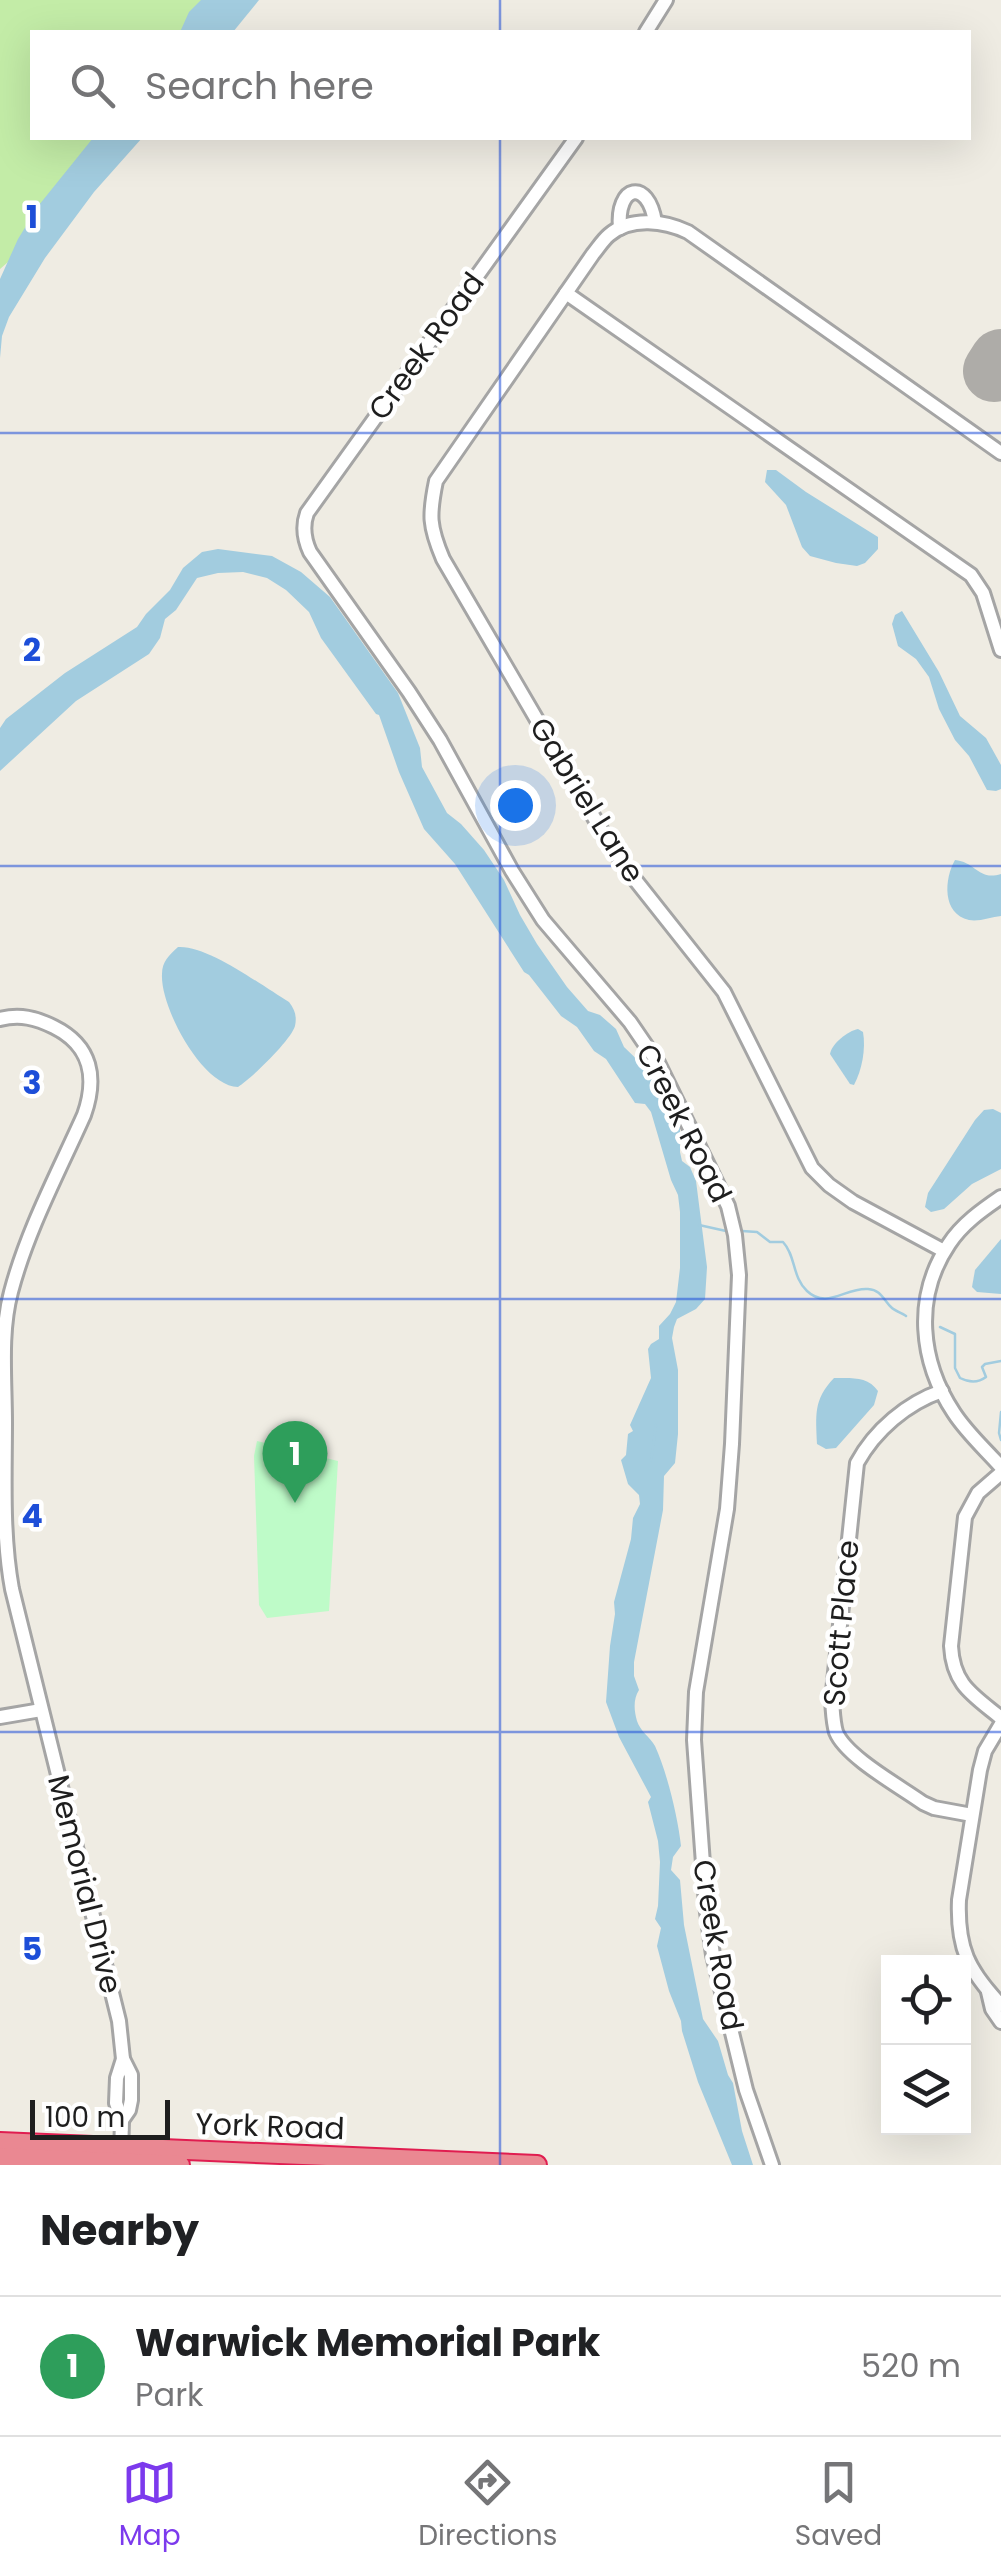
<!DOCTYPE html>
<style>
body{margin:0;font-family:Poppins,sans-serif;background:#f6f6f6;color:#202124}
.controls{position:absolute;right:30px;bottom:30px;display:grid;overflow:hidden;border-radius:0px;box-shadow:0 10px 40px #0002}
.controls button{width:90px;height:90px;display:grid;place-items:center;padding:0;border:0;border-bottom:2px solid #e0e0e0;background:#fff;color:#202124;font:50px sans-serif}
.scale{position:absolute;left:30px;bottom:25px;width:140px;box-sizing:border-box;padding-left:10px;border:5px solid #1e1e1e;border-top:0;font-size:28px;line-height:35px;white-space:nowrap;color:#1e1e1e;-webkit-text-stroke:8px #fff;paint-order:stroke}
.you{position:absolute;left:515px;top:805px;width:35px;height:35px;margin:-25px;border:8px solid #fff;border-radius:50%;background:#1a73e8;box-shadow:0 0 0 15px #1a73e833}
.badge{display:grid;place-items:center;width:65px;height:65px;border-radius:50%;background:#7c3aed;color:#fff;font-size:32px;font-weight:700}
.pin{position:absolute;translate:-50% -82px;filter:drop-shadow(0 2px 5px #0008)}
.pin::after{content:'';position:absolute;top:52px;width:35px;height:30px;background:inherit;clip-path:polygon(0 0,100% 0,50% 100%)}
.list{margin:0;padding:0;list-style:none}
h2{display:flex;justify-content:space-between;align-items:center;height:130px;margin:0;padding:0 40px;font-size:42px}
h2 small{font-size:32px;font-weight:400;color:#757577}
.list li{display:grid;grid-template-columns:65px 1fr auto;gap:30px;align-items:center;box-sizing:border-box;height:140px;padding:0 40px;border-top:2px solid #e0e0e0}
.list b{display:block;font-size:38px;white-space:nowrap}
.list p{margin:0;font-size:32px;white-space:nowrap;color:#757577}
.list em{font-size:32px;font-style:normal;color:#757577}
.icon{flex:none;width:55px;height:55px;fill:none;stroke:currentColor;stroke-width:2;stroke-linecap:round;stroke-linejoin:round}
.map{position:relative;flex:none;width:1001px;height:2165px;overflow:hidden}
.search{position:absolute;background:#fff;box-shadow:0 10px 40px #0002;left:30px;right:30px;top:30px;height:110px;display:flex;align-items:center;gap:25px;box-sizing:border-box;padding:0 35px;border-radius:0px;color:#757577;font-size:38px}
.sheet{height:270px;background:#fff}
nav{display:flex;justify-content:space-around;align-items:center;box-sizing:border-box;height:140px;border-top:2px solid #e0e0e0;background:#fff;font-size:28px;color:#757577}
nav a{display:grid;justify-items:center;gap:5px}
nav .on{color:#7c3aed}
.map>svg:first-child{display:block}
.grass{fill:#c3eca7}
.park{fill:#befbc8}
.water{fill:#a2ccdf}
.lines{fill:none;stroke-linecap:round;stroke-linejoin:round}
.stream{stroke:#a2ccdf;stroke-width:2.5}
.runway{stroke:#aeaca8;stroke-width:62}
.minor-casing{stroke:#a5a5a5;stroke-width:18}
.highway-casing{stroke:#e01d50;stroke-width:22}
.minor{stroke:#fff;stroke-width:12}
.highway{stroke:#ea8892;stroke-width:18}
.grid{fill:none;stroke:#1d4ed8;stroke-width:2.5;stroke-opacity:0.55}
.labels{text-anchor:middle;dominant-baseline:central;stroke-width:9;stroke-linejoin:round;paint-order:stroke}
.street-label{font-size:30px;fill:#1e1e1e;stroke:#fff}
.grid-label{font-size:32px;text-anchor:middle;font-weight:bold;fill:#1d4ed8;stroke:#fff;stroke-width:9;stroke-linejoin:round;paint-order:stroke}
</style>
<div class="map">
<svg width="1001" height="2165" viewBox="0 0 1001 2165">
<rect width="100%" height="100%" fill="#efece3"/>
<polygon class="grass" points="0,0 221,0 193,32 32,32 32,138 104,138 15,256 0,269"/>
<polygon class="park" points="257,1441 338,1461 329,1611 267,1618 259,1605 254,1456"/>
<g class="water">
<polygon points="201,0 259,0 233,32 180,32 189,12"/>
<polygon points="93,138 142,138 94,192 45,258 9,317 2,336 0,358 0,279 18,239 39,205"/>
<polygon points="767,470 776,470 806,492 878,537 878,549 865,563 857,566 836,563 810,556 802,547 786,505 765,482"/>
<path d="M218,549l54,7 29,16 29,25 68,96 22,55 2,19 25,46 14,11 23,26 20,30 16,35 17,29 30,43 21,24 12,4 16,14 8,18 25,24 18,26 13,30v25l2,9 8,6 6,14 11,86 -2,32 -9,10 -19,10 -3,8 -2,11 6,32v64l-3,29 -11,13 -1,34 -29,152v14l5,14c-6,9 -5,21 -2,31 3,10 13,16 18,25 12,26 23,72 26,100l-8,11 -2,13 9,10 4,45 19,94 15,22 10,34 5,8 9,48 11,34h-21l-34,-83 -16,-51 -1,-10 -12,-30 -12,-45 4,-18 -6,-9 3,-13 2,-44 -2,-21 -10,-39 3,-5 -32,-60 -13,-35 4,-56 5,-32 -1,-12 17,-63 2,-21 7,-14 -1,-9 -11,-11 -7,-24 5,-5 2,-21 5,-3 -3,-6 21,-47 -3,-29 3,-5 8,-5v-13l11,-12 6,-12 4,-34v-56l-2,-17 -7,-15 -20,-68 -6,-8 -10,-1 -29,-44 -12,-8 -17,-24 -16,-11 -32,-41 -5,-3 -69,-108 -31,-35 -25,-57 -20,-57 -3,-1 -55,-76 -12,-26 -23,-22 -19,-12 -24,-6 -25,1 -21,5 -21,32 -11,9 -5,19 -11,16 -73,47 -76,70v-43l6,-9 59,-46 72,-46 9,-13 24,-24 13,-22 19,-16z"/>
<polygon points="902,611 939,672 960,716 986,738 1001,765 1001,789 996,791 987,790 969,756 955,740 939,709 929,677 916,659 898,646 892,624 895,615"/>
<path d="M955,860c21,2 23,21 46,14v42c-10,1 -22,6 -32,4 -27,-6 -25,-41 -14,-60z"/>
<path d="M178,947c30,-2 84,39 111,55 6,8 8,14 6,24 -4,14 -43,52 -57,61 -36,-1 -78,-80 -76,-113 0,-12 7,-19 16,-27z"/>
<path d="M858,1029l5,3c3,17 -1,38 -9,53l-4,-1 -20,-30c2,-11 18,-23 28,-25z"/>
<polygon points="993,1109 1001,1113 1001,1169 972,1184 944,1209 931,1212 925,1207 928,1193 975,1120 984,1110"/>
<polygon points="1001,1239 1001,1294 977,1292 972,1287 975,1270"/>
<path d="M834,1378c17,0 34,-2 44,13l-4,14 -38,43 -10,1 -9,-5c-1,-29 -4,-44 17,-66z"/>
</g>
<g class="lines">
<g class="stream">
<polyline points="699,1225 726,1231"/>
<path d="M742,1231l15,1 13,10h13c13,14 9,35 24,49 20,19 39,-4 61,-2 14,1 15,11 24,19 2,2 13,7 14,8"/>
<path d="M940,1327l15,7v34l5,10c8,4 18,5 26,-1l-4,-10 3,-3 16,-3"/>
<polyline points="1001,1412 999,1433 1001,1440"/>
<polyline points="651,1461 656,1425"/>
</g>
<polyline class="runway" points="994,371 1001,360"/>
<g class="minor-casing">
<g id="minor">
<polyline points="646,32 666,0"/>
<path d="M576,138l-269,375c-5,14 -3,26 3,39l99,140 31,48 72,131 31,49 87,102 28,41 70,143 7,29 4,40 -7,169 -5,65 -31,183 -2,48 12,165 7,50 33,135 26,75"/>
<path d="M620,228c-4,-43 28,-50 35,-6"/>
<polyline points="566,293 971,575 983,593 1001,650"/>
<path d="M0,1019c20,-5 36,-1 54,8 38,19 43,51 30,88 -26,58 -57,116 -73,177 -11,41 -6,87 -6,130 0,55 -3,112 7,167l107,432 4,38 8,16v25l-2,10 -7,10"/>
<path d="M1001,1197c-19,13 -39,27 -52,47 -36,53 -29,118 5,169 13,20 31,36 47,54"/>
<path d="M944,1251l-91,-49 -24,-17 -17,-17 -88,-176 -95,-120 -23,-34 -163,-279c-14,-33 -14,-44 -7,-78l157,-227c5,-6 10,-14 16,-19 22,-19 56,-14 79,-3l313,221"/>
<path d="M942,1391c-35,12 -67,39 -85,72l-25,238c1,10 1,21 4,31 10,25 65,55 87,71l11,5 38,7"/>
<path d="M1001,1473l-23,20 -13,24 -14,129c2,39 22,49 50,72"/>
<polyline points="0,1717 41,1710"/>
<path d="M1001,1724l-16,27 -5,19 -21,130c-2,48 9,70 42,105"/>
<polyline points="988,1992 992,2009 1001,2022"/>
<polyline points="121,2155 122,2120 116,2103 117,2078 123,2059"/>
</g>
</g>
<g class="highway-casing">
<g id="highway">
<polyline points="0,2142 537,2165"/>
<polyline points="0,2157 180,2165"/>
</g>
</g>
<use href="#minor" class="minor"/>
<use href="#highway" class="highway"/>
</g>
<path class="grid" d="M500,0v32M500,138v2027M0,433h1001M0,866h1001M0,1299h1001M0,1732h1001"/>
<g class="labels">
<g class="street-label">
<text transform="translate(426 346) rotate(-54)">Creek Road</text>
<text transform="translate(587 800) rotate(58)">Gabriel Lane</text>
<text transform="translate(684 1123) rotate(63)">Creek Road</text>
<text transform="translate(841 1623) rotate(-85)">Scott Place</text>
<text transform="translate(85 1884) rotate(76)">Memorial Drive</text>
<text transform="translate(718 1945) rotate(80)">Creek Road</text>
<text transform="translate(270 2126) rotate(2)">York Road</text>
</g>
</g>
<g class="grid-label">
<text x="32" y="228">1</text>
<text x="32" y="661">2</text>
<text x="32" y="1094">3</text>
<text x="32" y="1527">4</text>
<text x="32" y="1960">5</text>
</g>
</svg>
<div class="controls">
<button><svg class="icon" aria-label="locate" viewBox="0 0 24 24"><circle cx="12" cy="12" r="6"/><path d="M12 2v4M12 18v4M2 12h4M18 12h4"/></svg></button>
<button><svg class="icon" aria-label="layers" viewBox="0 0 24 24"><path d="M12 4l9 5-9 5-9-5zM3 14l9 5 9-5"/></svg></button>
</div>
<div class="scale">100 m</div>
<div class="you"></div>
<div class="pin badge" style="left:295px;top:1503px;background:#2e9e5b">1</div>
<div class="search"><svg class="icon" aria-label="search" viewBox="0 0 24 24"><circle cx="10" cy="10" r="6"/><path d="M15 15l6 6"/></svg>Search here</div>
</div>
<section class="sheet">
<h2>Nearby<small></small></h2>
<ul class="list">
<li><span class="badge" style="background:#2e9e5b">1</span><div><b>Warwick Memorial Park</b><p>Park</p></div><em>520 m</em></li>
</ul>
</section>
<nav>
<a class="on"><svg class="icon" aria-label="map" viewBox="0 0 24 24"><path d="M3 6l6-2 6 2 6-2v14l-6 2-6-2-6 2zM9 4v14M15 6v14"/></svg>Map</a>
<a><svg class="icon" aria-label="directions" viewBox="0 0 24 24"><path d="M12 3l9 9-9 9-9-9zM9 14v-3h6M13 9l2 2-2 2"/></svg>Directions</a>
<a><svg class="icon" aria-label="saved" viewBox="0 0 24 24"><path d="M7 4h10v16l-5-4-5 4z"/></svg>Saved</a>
</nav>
